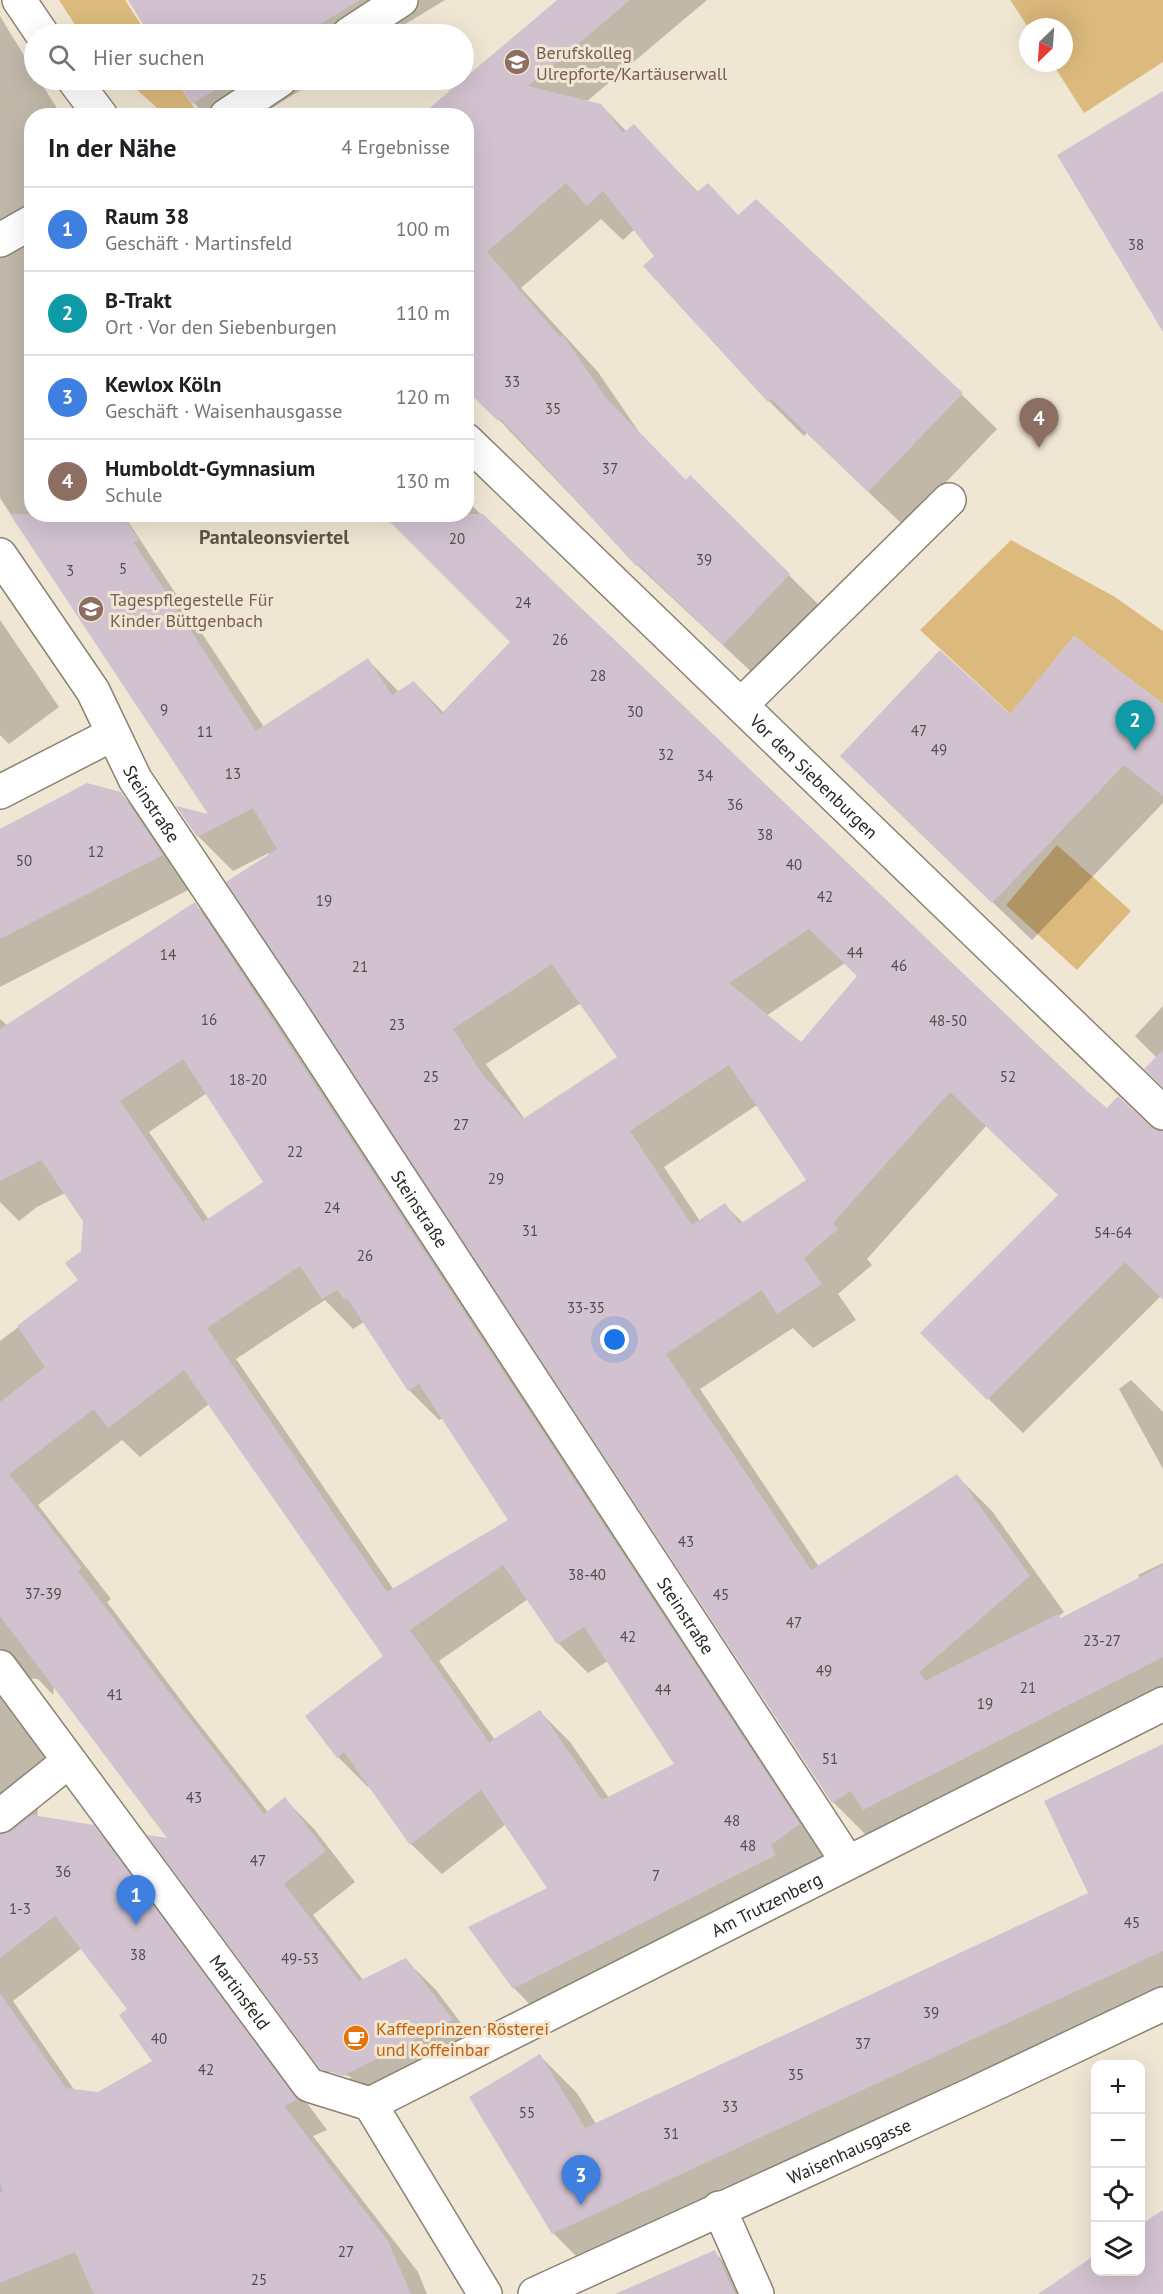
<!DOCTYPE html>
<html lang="de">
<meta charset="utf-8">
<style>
body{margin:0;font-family:"PT Sans",sans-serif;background:#f2f2f2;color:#202124}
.controls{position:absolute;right:18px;bottom:18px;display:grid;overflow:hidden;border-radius:12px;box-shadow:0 6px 24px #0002}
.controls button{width:54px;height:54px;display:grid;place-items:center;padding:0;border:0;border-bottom:2px solid #e0e0e0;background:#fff;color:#202124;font:30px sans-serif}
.compass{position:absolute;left:1019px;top:18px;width:54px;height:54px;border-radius:50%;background:#fff;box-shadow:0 6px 24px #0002;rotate:205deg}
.you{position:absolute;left:615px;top:1340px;width:21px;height:21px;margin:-15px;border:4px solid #fff;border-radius:50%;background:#1a73e8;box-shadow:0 0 0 9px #1a73e833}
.badge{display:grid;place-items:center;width:39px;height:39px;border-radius:50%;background:#111827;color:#fff;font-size:20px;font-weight:700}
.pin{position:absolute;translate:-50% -50px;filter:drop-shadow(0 2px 3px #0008)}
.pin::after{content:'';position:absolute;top:32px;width:21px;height:18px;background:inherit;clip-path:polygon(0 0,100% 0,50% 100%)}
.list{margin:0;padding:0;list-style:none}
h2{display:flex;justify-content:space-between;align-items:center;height:78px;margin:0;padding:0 24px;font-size:26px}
h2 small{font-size:20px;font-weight:400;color:#757577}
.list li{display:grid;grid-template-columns:39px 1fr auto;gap:18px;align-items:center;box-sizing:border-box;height:84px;padding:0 24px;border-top:2px solid #e0e0e0}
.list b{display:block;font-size:22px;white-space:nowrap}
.list p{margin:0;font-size:20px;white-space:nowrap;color:#757577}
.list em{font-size:20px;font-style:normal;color:#757577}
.icon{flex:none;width:33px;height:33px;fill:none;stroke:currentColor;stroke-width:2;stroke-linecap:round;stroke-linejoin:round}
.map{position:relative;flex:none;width:1163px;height:2294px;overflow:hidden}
.search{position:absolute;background:#fff;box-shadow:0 6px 24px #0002;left:24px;top:24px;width:450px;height:66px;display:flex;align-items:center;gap:15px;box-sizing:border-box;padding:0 21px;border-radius:33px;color:#757577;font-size:22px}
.panel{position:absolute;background:#fff;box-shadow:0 6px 24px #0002;left:24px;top:108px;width:450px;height:414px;border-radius:24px}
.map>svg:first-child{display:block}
.green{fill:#dcba7d}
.shadow{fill:#0003;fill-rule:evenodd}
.building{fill:#d2c2cf;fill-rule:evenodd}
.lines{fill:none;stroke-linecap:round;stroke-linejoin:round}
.minor-casing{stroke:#8b8272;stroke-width:36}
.minor{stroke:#fff;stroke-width:33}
.labels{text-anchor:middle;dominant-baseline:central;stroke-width:6;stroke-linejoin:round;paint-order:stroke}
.number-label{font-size:15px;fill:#544d4c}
.education-label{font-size:18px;fill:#785e54;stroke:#f0e6d4;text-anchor:start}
.street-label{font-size:18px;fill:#2a2620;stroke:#f0e6d4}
.food-label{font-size:18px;fill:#c56008;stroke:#f0e6d4;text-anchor:start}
.neighbourhood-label{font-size:20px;font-weight:bold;fill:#5d5445;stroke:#f0e6d4}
</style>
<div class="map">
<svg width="1163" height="2294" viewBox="0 0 1163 2294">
<rect width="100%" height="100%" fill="#f0e6d4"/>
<g class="green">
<polygon points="59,0 125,0 147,34 81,34"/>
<polygon points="1010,0 1163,0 1163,62 1084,113 1052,63 1064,63 1064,27 1028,27"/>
<polygon points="126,80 176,80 199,115 165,115"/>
<polygon points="1011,540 1115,597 1163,631 1163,704 1074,636 1031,689 1015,718 920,630"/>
<polygon points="1057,845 1131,911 1077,970 1006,905"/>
</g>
<g class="shadow">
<polygon points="130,0 445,0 389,34 151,34"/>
<polygon points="560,0 707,0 586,102 601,105 627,132 634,126 699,193 739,216 961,394 997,429 904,526 807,433 804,436 769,401 635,229 623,240 601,219 521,288 598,372 641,435 686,481 690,477 824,610 759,679 637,565 466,385 466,116"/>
<path d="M0,16l34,56v8h5l23,36h-30v398h91l141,213 104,-67 31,32 15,-10 30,31 68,-71 -46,-128v-14l438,421 259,241v136l-2,-2 -138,137 -101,-100 137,-138 -73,-69 -119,133 5,6 -34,29 18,26 -43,28 -20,-20 -93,61 119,178 138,-91 35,35 72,101 -6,5 3,3 79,-41 -2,-4 25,-12v149l-295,125 -35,-35 -564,-949 -36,18 -35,-35 13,-20 -211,-318zM845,963l14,13 -58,68 -35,-28zM581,1003l38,55 -94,62 -39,-56zM757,1105l51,76 -65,42 -18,-18 -25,16 -36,-54z"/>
<polygon points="179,80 317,80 259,116 206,116 194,103"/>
<polygon points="0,620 59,707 9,744 0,735"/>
<polygon points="1163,706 1163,803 1032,940 881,795 1010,716"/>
<polygon points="120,793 153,826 194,887 0,987 0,830"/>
<path d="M195,904l30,30 604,920 -285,165 -30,-31 35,-100 -43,-64 -64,50 -31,-30 -41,-58 -2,1 -30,-30 47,-100 -176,-253 -69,53 -18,-17 -84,65 73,94 -4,3 85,113 76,97 17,-13 30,31 40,52 -42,33 50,65 42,-21 31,31 46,61 -130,48 -30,-31 -151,-228 -117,-154 -1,9 -15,-16 -10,-1 18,74 -9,65 56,10 31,30 203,273 -14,6 105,136 9,22h-427v-953l80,-61 4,-59 -19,-28 -28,14 -18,14 -19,-19v-183l8,7zM207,1093l58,89 -56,38 -60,-88zM325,1300l28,29 11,-7 45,68 30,30 4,-2 67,102 -116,70 -158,-231zM528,1599l30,44 30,30 20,-12 68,104 -67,33 -39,-56 -30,-30 -45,28 -56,-79zM82,1948l47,62 25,52 -55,31 -24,-2 -62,-90zM329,2070l22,7 -1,3 -21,-7z"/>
<polygon points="1163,1006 1163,1064 1135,1036"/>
<polygon points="1131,1380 1163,1412 1163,1469 1119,1389"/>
<polygon points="1163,1745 1163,2006 591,2271 553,2233 540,2056 577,2093 596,2124 1090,1894"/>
<polygon points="714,2252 756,2294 621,2294"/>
</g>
<g class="building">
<polygon points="128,0 360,0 304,34 149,34"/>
<polygon points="557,0 630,0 528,86 601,104 623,133 634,124 697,192 708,183 738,215 756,199 963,393 868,492 771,399 768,402 643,266 654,256 603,191 587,206 566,183 487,252 560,337 563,335 606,398 686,480 690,475 790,574 723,645 638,564 636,566 501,419 498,421 466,390 466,116 420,116"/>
<polygon points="177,80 232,80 192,104"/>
<polygon points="1163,91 1163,332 1057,155"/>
<path d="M10,514h112l17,26 -5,3 122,188 112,-73 24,37 22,-14 27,33 69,-72 -128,-128h101l600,574 24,20 11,-12 32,30 13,5v169l-38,-38 -138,138 -67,-67 138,-138 -108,-103 -117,131 5,6 -34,29 18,26 -45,30 -15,-24 -96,64 145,216 146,-96 73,102 -111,96 6,9 133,-67 3,4 102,-53v92l-300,153 -12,-19 -19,12 -606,-921 51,-33 -24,-41 -56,29 -21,-31 32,8zM809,929l48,47 -56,66 -72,-59zM552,964l65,93 -94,62 -40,-44 -30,-46zM729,1065l77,115 -66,44 -15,-21 -33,22 -62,-94z"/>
<polygon points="1074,636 1163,704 1163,796 1124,765 992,903 840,756 940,650 1010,714"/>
<polygon points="87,783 121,792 163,855 0,939 0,829"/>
<path d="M195,902l605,922 -29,21 5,10 -263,134 -45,-62 79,-39 -66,-98 -71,55 -66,-93 -7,6 -32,-42 78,-60 -199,-286 -76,58 -14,-19 -85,65 73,94 -4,3 84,112 102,131 21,-17 41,54 -42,33 75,97 47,-23 47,62 -110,56 -23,-7 -173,-234 20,3 -167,-222v-214l45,-35 -28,-41 61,-46 -13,-17 16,-12 2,-30 -42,-61 -41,21v-152zM183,1059l80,123 -60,40 -83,-121zM300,1266l22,33 15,-9 8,10 2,-2 61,93 11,-7 89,136 -121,72 -180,-264zM503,1565l54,79 27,-17 90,137 -72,36 -62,-90 -51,32 -79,-112z"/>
<polygon points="1163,1050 1163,1087 1144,1069"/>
<polygon points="1163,1744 1163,1951 552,2234 469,2097 540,2054 585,2128 1088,1893 1044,1801"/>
<polygon points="32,1815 94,1825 298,2099 284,2106 388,2241 411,2294 94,2294 75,2252 0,2283 0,2193 3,2191 0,2184 0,1993 66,2088 98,2092 152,2061 119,2015 127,2009 55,1916 0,1958 0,1834 12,1831"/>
<polygon points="1163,2210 1163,2294 1038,2294 1095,2255 1095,2271 1140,2271 1140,2225"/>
<polygon points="715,2250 735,2294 615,2294"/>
</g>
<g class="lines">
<g class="minor-casing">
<g id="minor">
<polyline points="19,0 42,34"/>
<polyline points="349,34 401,0"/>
<polyline points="74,80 101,116"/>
<polyline points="226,116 280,80"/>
<polyline points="0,240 32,222"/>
<path id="s1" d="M466,440l697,673"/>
<path id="s2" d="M0,555l93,136 42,88 157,234 555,848"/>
<polyline points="741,705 949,500"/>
<polyline points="0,792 113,734"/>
<path id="s3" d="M0,1667l309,418 61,19 115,190"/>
<polyline points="0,1816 69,1761"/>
<path id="s4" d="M370,2104l793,-400"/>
<polyline points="719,2208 757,2294"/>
<path id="s5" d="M535,2294l438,-200 190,-90"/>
</g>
</g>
<use href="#minor" class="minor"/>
</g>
<defs>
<g id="school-disc" transform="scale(1.35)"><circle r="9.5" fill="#8d6e63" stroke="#f0e6d4"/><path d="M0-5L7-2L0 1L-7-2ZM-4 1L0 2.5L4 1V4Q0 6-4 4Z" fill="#fff"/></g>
<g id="cafe-disc" transform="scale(1.35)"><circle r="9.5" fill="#e8710a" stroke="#f0e6d4"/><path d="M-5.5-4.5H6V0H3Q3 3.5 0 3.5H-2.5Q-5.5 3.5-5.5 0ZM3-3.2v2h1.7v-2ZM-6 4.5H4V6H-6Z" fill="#fff"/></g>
</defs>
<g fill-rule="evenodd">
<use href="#school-disc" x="517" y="62"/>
<use href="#school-disc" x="91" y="609"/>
<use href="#cafe-disc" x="356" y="2038"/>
</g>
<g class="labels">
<g class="number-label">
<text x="1136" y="244">38</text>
<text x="512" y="381">33</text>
<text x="553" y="408">35</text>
<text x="610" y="468">37</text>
<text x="457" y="538">20</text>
<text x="704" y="559">39</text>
<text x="123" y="568">5</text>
<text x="70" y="570">3</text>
<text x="523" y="602">24</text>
<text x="560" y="639">26</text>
<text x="598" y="675">28</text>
<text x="164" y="709">9</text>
<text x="635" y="711">30</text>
<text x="919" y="730">47</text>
<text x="205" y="731">11</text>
<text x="939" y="749">49</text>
<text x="666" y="754">32</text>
<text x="233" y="773">13</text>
<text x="705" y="775">34</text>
<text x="735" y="804">36</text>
<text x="765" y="834">38</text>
<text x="96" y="851">12</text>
<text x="24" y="860">50</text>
<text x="794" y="864">40</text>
<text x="825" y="896">42</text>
<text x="324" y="900">19</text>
<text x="855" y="952">44</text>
<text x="168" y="954">14</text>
<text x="899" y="965">46</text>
<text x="360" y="966">21</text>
<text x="209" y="1019">16</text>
<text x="948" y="1020">48-50</text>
<text x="397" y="1024">23</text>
<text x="431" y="1076">25</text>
<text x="1008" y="1076">52</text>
<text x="248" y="1079">18-20</text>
<text x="461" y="1124">27</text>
<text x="295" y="1151">22</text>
<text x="496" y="1178">29</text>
<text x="332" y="1207">24</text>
<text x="530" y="1230">31</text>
<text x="1113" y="1232">54-64</text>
<text x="365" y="1255">26</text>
<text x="586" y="1307">33-35</text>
<text x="686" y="1541">43</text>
<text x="587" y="1574">38-40</text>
<text x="43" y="1593">37-39</text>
<text x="721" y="1594">45</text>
<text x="794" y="1622">47</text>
<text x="628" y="1636">42</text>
<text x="1102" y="1640">23-27</text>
<text x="824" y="1670">49</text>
<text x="1028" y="1687">21</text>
<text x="663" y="1689">44</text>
<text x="115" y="1694">41</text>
<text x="985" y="1703">19</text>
<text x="830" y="1758">51</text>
<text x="194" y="1797">43</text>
<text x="732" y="1820">48</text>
<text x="748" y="1845">48</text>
<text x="258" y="1860">47</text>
<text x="63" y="1871">36</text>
<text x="656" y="1875">7</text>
<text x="20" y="1908">1-3</text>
<text x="1132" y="1922">45</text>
<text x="138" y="1954">38</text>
<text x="300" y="1958">49-53</text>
<text x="931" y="2012">39</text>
<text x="159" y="2038">40</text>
<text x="863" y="2043">37</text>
<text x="206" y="2069">42</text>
<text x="796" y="2074">35</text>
<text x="730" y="2106">33</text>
<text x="527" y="2112">55</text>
<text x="671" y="2133">31</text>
<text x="346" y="2251">27</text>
<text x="259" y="2279">25</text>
</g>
<g class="education-label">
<text x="536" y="52">Berufskolleg<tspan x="536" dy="21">Ulrepforte/Kartäuserwall</tspan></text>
<text x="110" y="599">Tagespflegestelle Für<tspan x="110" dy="21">Kinder Büttgenbach</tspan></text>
</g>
<g class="street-label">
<text stroke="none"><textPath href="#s1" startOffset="484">Vor den Siebenburgen</textPath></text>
<text stroke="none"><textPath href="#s2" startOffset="292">Steinstraße</textPath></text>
<text stroke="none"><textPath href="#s2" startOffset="778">Steinstraße</textPath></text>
<text stroke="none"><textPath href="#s2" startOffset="1264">Steinstraße</textPath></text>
<text stroke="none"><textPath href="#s4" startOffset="444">Am Trutzenberg</textPath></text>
<text stroke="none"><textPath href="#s3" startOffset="404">Martinsfeld</textPath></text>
<text stroke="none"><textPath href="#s5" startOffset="345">Waisenhausgasse</textPath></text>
</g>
<g class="food-label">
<text x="376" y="2028">Kaffeeprinzen Rösterei<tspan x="376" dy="21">und Koffeinbar</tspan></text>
</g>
<g class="neighbourhood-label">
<text x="274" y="537">Pantaleonsviertel</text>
</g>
</g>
</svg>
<div class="controls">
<button>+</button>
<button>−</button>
<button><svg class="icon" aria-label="locate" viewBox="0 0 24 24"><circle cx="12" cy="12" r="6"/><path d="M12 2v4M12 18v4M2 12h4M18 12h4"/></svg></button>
<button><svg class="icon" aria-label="layers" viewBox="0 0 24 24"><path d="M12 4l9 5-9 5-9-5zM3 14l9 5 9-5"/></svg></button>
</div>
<svg class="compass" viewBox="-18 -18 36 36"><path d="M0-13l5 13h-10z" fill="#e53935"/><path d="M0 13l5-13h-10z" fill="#757577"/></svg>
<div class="you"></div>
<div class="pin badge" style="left:136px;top:1925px;background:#3f7fe0">1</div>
<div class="pin badge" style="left:1135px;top:750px;background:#0f9aa8">2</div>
<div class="pin badge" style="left:581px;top:2205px;background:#3f7fe0">3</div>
<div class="pin badge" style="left:1039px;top:448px;background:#8d6e63">4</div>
<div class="search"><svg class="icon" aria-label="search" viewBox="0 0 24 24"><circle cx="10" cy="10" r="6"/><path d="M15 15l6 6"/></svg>Hier suchen</div>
<section class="panel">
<h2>In der Nähe<small>4 Ergebnisse</small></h2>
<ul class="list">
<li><span class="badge" style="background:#3f7fe0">1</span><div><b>Raum 38</b><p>Geschäft · Martinsfeld</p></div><em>100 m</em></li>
<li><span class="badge" style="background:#0f9aa8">2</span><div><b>B-Trakt</b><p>Ort · Vor den Siebenburgen</p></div><em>110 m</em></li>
<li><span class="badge" style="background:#3f7fe0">3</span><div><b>Kewlox Köln</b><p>Geschäft · Waisenhausgasse</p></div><em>120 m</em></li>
<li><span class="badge" style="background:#8d6e63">4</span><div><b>Humboldt-Gymnasium</b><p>Schule</p></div><em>130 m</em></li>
</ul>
</section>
</div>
